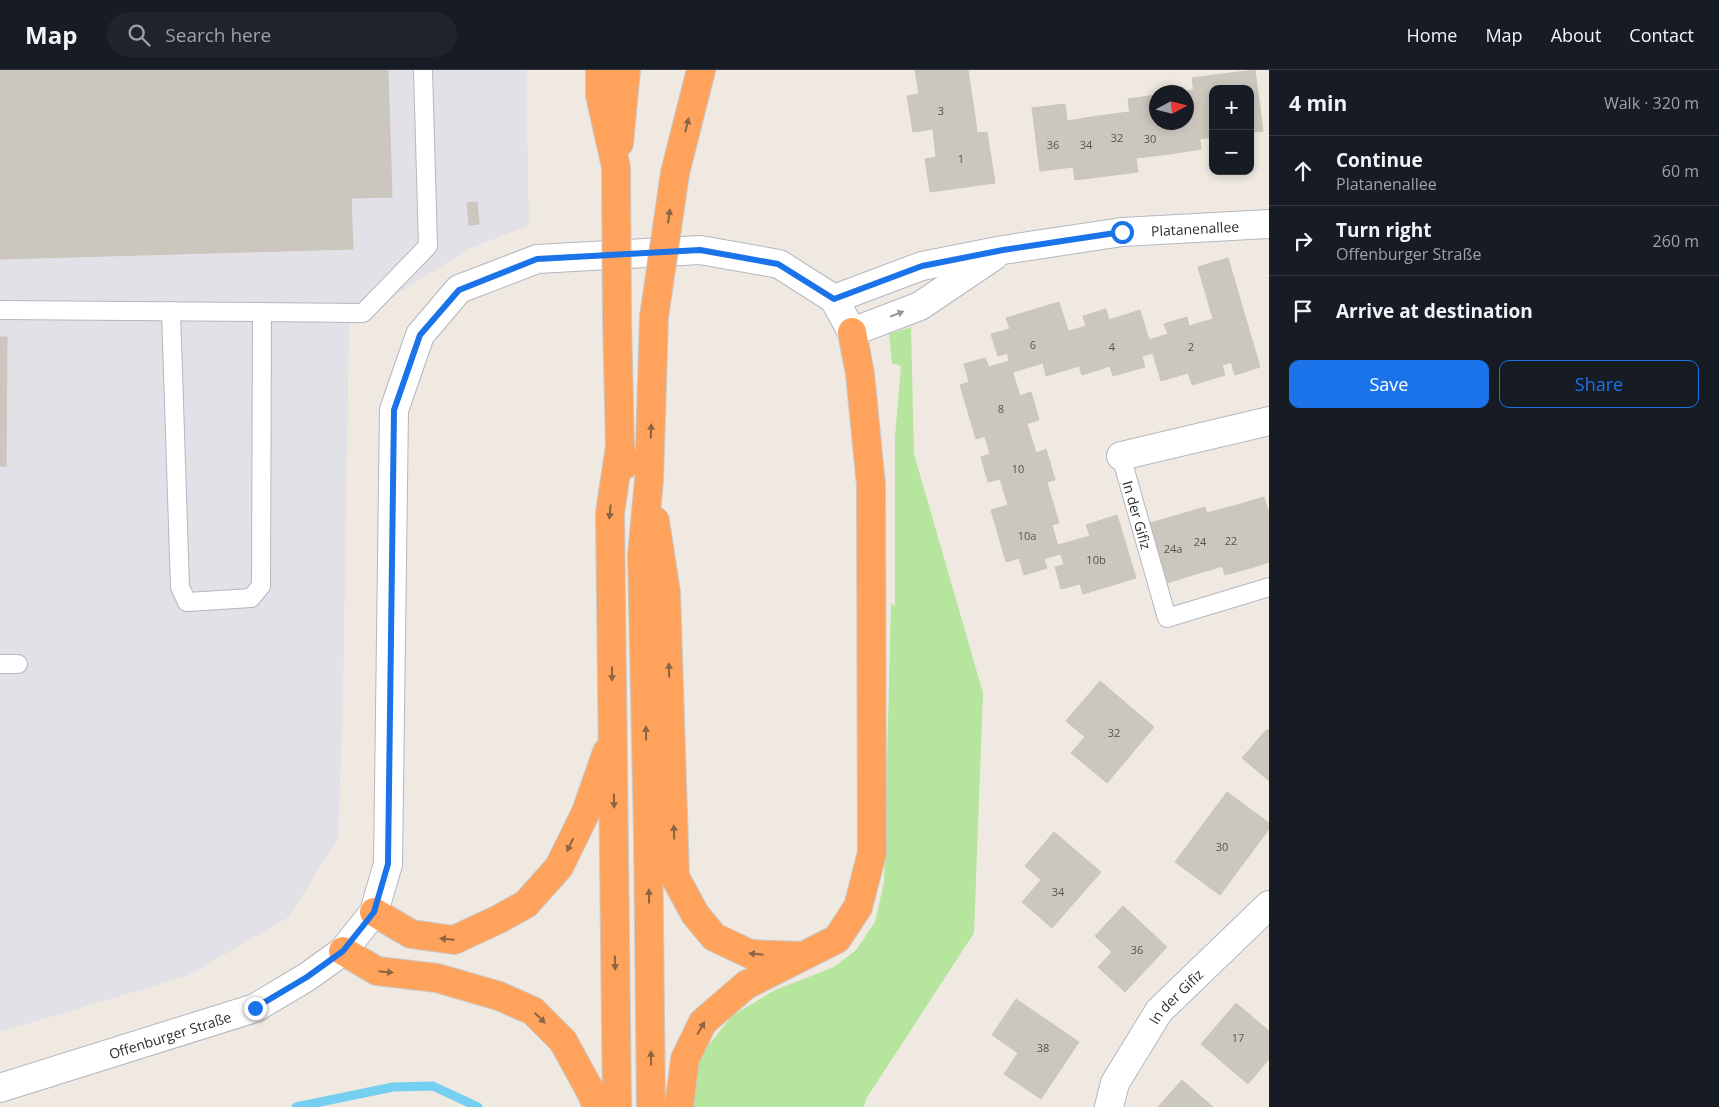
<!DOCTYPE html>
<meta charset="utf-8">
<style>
body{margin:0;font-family:"Open Sans",sans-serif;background:#20242c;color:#f1f3f6}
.controls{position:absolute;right:15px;top:15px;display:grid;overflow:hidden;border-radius:10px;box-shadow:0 2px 8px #0003}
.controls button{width:45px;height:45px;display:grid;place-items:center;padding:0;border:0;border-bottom:1px solid #363941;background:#171b24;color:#f1f3f6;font:25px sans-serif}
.compass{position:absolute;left:1149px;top:15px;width:45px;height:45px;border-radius:50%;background:#171b24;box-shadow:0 2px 8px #0003;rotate:83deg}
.stop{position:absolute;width:15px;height:15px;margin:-11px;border:4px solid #1a73e8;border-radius:50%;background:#fff}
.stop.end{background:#1a73e8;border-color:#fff;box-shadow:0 1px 5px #0008}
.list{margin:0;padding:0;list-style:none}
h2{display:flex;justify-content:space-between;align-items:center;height:65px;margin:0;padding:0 20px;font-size:21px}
h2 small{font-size:16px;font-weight:400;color:#9ea1a6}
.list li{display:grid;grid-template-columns:32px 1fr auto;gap:15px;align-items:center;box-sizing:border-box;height:70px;padding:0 20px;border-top:1px solid #363941}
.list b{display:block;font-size:19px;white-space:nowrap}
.list p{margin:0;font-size:16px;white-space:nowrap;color:#9ea1a6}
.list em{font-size:16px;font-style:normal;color:#9ea1a6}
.actions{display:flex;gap:10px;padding:15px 20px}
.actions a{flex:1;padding:11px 0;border:1px solid #1a73e8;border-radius:10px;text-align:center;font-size:18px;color:#1a73e8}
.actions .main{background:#1a73e8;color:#fff}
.icon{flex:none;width:28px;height:28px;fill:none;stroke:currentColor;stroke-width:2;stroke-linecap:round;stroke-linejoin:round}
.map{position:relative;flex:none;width:1269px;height:1037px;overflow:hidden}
header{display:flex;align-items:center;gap:30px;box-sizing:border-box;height:70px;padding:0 25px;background:#171b24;border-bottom:1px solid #363941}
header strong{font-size:24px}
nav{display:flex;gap:28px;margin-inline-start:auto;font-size:18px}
.search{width:350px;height:45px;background:#20242c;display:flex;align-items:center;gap:12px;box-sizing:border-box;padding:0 18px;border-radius:28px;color:#9ea1a6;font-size:19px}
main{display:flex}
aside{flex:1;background:#171b24}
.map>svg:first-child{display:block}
.industrial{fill:#e3e1e8}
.green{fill:#b6e59e}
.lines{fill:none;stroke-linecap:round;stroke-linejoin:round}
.stream{stroke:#75cff0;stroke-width:9}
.building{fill:#cbc7bf;stroke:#cbc5ba}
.lane-casing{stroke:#b4b7c1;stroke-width:20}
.street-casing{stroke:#b4b7c1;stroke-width:30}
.secondary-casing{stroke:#b4b7c1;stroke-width:30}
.highway-casing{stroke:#c9c9c9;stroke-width:30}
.lane{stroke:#fff;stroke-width:18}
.street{stroke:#fff;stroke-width:28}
.secondary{stroke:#fff;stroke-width:28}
.highway{stroke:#ffa35c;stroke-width:28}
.highway-bridge-casing{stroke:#c9c9c9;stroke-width:30;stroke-linecap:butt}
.highway-bridge{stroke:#ffa35c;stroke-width:28}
.oneway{fill:#8c6343}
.oneway2{fill:#969696}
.route{stroke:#1a73e8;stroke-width:6}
.labels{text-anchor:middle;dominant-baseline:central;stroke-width:4.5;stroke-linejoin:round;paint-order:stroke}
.number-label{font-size:11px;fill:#555452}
.street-label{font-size:14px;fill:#2e2e2e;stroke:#fff}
</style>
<header>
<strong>Map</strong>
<div class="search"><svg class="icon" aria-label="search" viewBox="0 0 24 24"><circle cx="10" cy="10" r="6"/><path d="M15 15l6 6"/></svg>Search here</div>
<nav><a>Home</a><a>Map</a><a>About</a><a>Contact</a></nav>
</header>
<main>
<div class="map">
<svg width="1269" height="1037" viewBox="0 0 1269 1037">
<rect width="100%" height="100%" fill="#efe9e1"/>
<polygon class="industrial" points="0,0 526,0 529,155 468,179 349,255 343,629 338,768 289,847 187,906 0,962"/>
<polygon class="green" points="911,257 914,384 983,623 974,863 866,1029 864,1037 687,1037 697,989 732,946 775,920 834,897 856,880 875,852 884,812 891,533 895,536 895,367 901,296 892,293 889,264"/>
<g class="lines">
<polyline class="stream" points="296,1037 393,1017 433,1016 478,1037"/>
</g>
<g class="building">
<polygon points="0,0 388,0 392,127 351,128 353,179 0,189"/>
<polygon points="915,0 968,0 976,53 913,62 907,26 919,24"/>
<polygon points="1255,0 1263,61 1250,62 1250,19 1224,19 1222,4"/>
<polygon points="1222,4 1224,19 1213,19 1213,67 1200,69 1192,8"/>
<polygon points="1194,20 1201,79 1170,84 1166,52 1186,52 1186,22 1177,22"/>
<polygon points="1156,25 1156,52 1166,52 1170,84 1136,88 1128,29"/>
<polygon points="1065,34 1073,97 1040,101 1032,38"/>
<polygon points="1129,42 1138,102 1106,106 1098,46"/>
<polygon points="1098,46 1106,106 1075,110 1067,51"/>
<polygon points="976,53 977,63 987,62 995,113 930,122 925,89 936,87 933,60"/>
<polygon points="477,132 479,154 469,155 467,133"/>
<polygon points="1228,188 1260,297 1235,305 1231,292 1236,291 1223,246 1213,249 1198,197"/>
<polygon points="1059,232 1079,296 1046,306 1043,293 1013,302 1007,283 998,286 991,264 1010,259 1006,248"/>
<polygon points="1106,239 1109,250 1140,240 1153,283 1142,286 1145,297 1113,306 1110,296 1082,305 1069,261 1086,256 1083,246"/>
<polygon points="1223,246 1236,291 1222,295 1225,305 1192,315 1188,303 1161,311 1149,270 1168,264 1164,254 1187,247 1189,256"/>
<polygon points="0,267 7,267 6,396 0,396"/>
<polygon points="985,288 989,297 1009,291 1020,326 1031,322 1039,350 976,369 960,315 969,312 964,294"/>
<polygon points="1027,354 1036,383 1046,379 1055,410 1047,412 1050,423 1008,435 1000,409 988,412 981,387 990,384 985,367"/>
<polygon points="1050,423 1059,453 1052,455 1060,484 1044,489 1047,498 1024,505 1019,488 1006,492 991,440"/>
<polygon points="1264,427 1269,444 1269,492 1254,497 1237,435"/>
<polygon points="1237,435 1254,497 1225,505 1207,443"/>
<polygon points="1205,437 1223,496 1196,504 1178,445"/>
<polygon points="1117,445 1136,508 1083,524 1080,514 1061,519 1055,497 1064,495 1058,475 1090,466 1086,455"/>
<polygon points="1178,445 1196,504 1167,513 1150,453"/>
<polygon points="1100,611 1154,657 1107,713 1071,683 1085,667 1066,651"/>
<polygon points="1267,659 1269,661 1269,711 1242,688"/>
<polygon points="1227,722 1269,753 1269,759 1220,825 1175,792"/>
<polygon points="1054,762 1101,802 1052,858 1022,832 1041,810 1025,796"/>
<polygon points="1123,836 1167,877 1125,922 1098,897 1112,882 1095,866"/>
<polygon points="1016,929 1079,972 1041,1029 1004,1004 1018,983 992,965"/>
<polygon points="1236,933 1269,961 1269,989 1248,1014 1201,974"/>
<polygon points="1182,1010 1213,1037 1158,1037"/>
</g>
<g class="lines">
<g class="lane-casing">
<g id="lane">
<polyline points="0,240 363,243 428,176 423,0"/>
<polyline points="171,241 180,517 187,532 251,528 261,516 262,242"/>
<path id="s1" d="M1121,386l46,162 102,-31"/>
<polyline points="0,594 18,594"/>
</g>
</g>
<g class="street-casing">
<g id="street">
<path id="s2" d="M834,229l88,-33 81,-16 119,-18 147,-8"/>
<polyline points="852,262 920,236 994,186"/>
<polyline points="1121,386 1269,351"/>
<path id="s3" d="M1109,1037l6,-24 44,-72 110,-106"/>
</g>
</g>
<g class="secondary-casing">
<g id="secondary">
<path id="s4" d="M0,1018l255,-80 52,-31 36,-26 31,-39 14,-48 6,-454 26,-75 39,-46 78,-30 163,-9 79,14 55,35 18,33"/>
</g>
</g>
<g class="highway-casing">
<g id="highway">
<polyline points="600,0 600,25 616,97"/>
<polyline points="619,73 626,0"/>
<polyline points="675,103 701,0"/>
<polyline points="617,249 620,376 624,395"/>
<polyline points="655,451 666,523 675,807 695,844 714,867 750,884 801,886"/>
<polyline points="374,842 411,864 454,870 499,849 526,834 559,797 586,742 607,682"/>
<polyline points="343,881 377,901 437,908 499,926 533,941 563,971 592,1024 597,1037"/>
<polyline points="617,1037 610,443 620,376"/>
<polyline points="651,1037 648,762 642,485 649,410 654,247"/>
<polyline points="679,1037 685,989 703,952 746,915 837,869 858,837 872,783 871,415 860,304 852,262"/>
</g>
</g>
<use href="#lane" class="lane"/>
<use href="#street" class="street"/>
<use href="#secondary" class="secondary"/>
<use href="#highway" class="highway"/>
<g class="highway-bridge-casing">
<g id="highway-bridge">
<polyline points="616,97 617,249"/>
<polyline points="654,247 675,103"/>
</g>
</g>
<use href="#highway-bridge" class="highway-bridge"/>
</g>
<defs><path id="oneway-solid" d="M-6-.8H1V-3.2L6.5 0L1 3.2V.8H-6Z" transform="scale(1.25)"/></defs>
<g class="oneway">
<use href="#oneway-solid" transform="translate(687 55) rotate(-76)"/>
<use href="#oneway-solid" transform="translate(669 146) rotate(-82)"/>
<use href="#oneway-solid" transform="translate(651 361) rotate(-88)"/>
<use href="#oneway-solid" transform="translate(610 442) rotate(95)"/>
<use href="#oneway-solid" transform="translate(669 600) rotate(-92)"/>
<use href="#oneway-solid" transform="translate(612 604) rotate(89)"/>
<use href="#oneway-solid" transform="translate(646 663) rotate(-91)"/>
<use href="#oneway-solid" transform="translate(614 731) rotate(89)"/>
<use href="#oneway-solid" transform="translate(674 762) rotate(-92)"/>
<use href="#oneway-solid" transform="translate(570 775) rotate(116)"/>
<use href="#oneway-solid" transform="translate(649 826) rotate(-91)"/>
<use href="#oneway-solid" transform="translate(447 869) rotate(-175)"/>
<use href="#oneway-solid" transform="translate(756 884) rotate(-174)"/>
<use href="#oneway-solid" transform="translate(615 893) rotate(89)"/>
<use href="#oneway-solid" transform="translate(386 902) rotate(6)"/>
<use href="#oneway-solid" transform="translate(540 948) rotate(45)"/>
<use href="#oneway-solid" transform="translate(701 958) rotate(-60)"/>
<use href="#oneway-solid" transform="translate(651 988) rotate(-91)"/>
</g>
<use class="oneway2" href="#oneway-solid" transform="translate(897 244) rotate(-21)"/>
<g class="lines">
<polyline class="route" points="255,938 307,907 343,881 374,842 388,794 394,340 420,265 459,220 537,189 700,180 778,194 834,229 922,196 1003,180 1122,162"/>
</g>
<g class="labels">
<g class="number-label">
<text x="941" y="40">3</text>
<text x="1117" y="67">32</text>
<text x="1150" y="68">30</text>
<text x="1053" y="74">36</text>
<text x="1086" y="74">34</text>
<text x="961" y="88">1</text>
<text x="1033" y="274">6</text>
<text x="1112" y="276">4</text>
<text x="1191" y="276">2</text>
<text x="1001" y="338">8</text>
<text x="1018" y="398">10</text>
<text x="1027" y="465">10a</text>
<text x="1231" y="470">22</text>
<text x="1200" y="471">24</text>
<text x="1173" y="478">24a</text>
<text x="1096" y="489">10b</text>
<text x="1114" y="662">32</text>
<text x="1222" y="776">30</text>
<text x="1058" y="821">34</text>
<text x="1137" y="879">36</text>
<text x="1238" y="967">17</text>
<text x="1043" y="977">38</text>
</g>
<g class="street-label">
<text stroke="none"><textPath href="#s2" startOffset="370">Platanenallee</textPath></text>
<text stroke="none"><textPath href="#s1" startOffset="61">In der Gifiz</textPath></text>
<text stroke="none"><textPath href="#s3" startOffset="131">In der Gifiz</textPath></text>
<text stroke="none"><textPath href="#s4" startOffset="178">Offenburger Straße</textPath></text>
</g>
</g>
</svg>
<div class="controls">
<button>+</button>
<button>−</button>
</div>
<svg class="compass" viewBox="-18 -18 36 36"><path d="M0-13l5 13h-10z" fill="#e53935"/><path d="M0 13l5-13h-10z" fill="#9ea1a6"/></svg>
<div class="stop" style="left:1122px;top:162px"></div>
<div class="stop end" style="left:255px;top:938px"></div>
</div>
<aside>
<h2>4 min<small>Walk · 320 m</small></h2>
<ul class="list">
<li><svg class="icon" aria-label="ahead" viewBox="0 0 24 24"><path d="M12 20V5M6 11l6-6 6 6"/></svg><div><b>Continue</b><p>Platanenallee</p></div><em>60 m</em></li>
<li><svg class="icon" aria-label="right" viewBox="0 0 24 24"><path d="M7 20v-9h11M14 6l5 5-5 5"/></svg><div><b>Turn right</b><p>Offenburger Straße</p></div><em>260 m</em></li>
<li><svg class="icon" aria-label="arrive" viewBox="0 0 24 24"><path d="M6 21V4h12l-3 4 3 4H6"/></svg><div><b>Arrive at destination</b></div></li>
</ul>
<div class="actions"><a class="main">Save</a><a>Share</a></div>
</aside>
</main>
